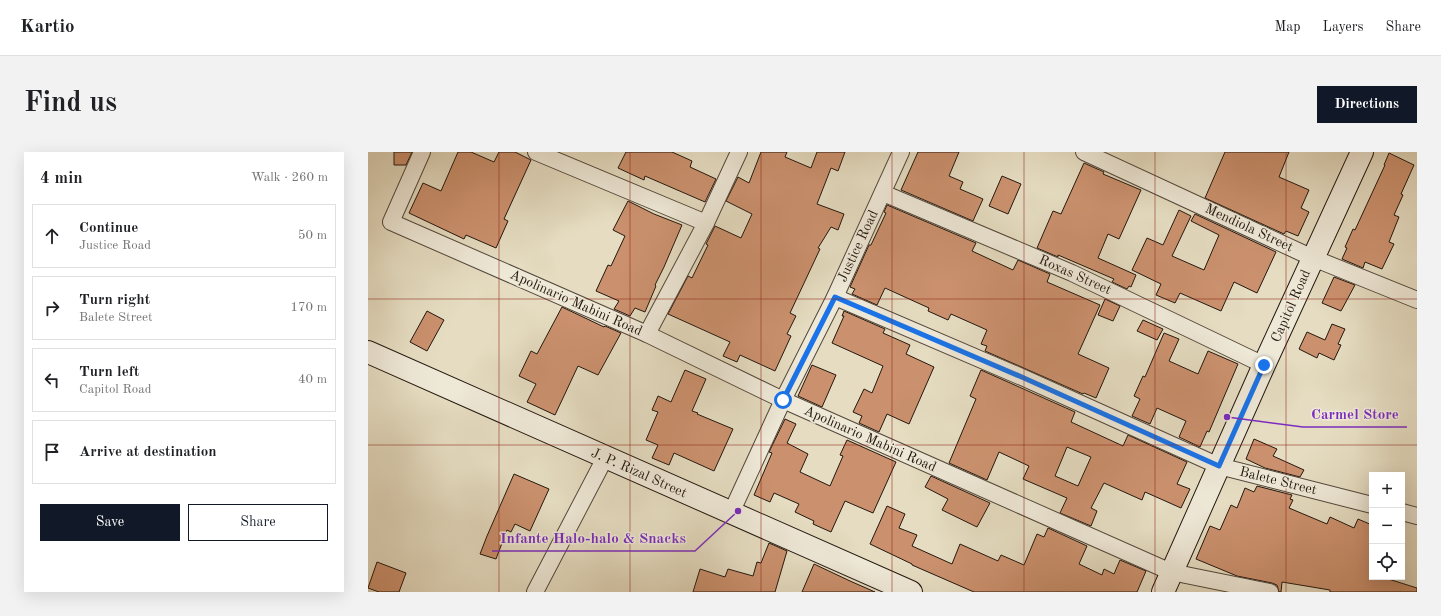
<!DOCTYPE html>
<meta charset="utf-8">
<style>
body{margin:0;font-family:"Old Standard TT",serif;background:#f2f2f2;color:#202124}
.controls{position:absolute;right:12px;bottom:12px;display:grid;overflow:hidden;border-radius:0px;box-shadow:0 4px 16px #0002}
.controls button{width:36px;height:36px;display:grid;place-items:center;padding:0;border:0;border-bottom:1px solid #e0e0e0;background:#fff;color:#202124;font:20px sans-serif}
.stop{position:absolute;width:12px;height:12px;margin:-9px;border:3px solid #1a73e8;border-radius:50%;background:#fff}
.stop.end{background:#1a73e8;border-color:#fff;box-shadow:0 1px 4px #0008}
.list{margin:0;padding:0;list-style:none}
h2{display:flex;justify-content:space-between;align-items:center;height:52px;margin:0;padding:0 16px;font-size:17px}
h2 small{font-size:13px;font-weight:400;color:#757577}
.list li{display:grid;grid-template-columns:26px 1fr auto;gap:12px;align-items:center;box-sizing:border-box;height:64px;margin:0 8px 8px;padding:0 8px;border:1px solid #e0e0e0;border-radius:0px}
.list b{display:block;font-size:15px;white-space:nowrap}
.list p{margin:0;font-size:13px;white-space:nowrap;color:#757577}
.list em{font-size:13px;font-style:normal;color:#757577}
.actions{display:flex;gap:8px;padding:12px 16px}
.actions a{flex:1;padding:9px 0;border:1px solid #111827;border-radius:0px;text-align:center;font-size:14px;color:#111827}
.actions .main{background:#111827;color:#fff}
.icon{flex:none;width:22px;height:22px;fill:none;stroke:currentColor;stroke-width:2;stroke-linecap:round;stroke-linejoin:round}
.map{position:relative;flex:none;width:1049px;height:440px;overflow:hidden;border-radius:0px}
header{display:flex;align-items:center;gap:24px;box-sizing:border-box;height:56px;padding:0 20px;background:#fff;border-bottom:1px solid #e0e0e0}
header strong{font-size:19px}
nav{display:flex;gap:22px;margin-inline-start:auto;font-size:14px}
.intro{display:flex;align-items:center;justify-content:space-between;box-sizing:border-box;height:96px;padding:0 24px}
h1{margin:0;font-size:28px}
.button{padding:10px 18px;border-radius:0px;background:#111827;color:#fff;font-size:14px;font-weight:700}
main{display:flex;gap:24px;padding:0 24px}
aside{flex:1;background:#fff;border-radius:0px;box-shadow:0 4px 16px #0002}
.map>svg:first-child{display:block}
.building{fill:#cb916e;stroke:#23170e;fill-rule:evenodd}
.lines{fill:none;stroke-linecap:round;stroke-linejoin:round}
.street-casing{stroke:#54483b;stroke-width:18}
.secondary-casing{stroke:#23170e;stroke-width:24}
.street{stroke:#eee8d7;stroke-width:16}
.secondary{stroke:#eee8d7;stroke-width:22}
.route{stroke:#1a73e8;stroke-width:5}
.grid{fill:none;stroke:#8f2418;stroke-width:1;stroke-opacity:0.55}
.labels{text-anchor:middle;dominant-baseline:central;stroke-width:3;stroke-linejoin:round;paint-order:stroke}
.street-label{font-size:14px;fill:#23170e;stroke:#eee8d7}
.leader{fill:none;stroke:#7b2cbf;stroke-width:1.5}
.callout-dot{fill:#7b2cbf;stroke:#eee8d7;stroke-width:1.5}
.callout-label{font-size:15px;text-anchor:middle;font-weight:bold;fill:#7b2cbf;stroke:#eee8d7;stroke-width:3;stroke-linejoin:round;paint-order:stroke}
</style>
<header>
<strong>Kartio</strong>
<nav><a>Map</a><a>Layers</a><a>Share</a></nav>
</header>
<div class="intro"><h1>Find us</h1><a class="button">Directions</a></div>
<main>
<aside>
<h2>4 min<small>Walk · 260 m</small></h2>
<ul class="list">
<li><svg class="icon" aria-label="ahead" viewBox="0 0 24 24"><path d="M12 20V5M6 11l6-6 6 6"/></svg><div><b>Continue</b><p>Justice Road</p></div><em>50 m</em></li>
<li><svg class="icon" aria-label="right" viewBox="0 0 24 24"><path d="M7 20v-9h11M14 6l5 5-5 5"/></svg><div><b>Turn right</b><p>Balete Street</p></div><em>170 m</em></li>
<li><svg class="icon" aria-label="left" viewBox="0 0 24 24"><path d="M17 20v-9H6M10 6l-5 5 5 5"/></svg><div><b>Turn left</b><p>Capitol Road</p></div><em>40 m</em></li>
<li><svg class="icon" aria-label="arrive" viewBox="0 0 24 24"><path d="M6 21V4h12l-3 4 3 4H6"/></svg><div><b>Arrive at destination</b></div></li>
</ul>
<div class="actions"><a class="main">Save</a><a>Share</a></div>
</aside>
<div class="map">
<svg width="1049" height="440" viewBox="0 0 1049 440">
<rect width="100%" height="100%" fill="#e5dcc1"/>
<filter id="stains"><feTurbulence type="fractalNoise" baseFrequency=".005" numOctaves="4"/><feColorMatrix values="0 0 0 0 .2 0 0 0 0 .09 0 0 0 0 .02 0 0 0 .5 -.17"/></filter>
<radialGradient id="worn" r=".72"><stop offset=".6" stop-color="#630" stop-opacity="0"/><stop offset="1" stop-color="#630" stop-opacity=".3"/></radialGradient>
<g class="building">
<polygon points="26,0 44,0 38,13 26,13"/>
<polygon points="90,0 103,0 126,10 131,0 147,0 163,8 136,67 140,69 128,96 98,83 96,87 41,61 55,31 73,39"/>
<polygon points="258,0 304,0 324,9 322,15 348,27 337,50 277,24 276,28 250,16"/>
<polygon points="393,0 419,0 417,5 443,16 449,0 477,0 470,19 463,16 449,52 476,62 470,78 463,75 450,96 452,97 422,161 428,164 419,182 423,184 407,219 372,203 369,210 355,204 362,190 300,162 320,124 324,126 340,93 338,92 347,74 373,86 384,62 358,49 370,25 381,31"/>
<polygon points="550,0 591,0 581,24 595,30 592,37 615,47 605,69 533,38"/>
<polygon points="857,0 921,0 911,25 941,38 933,56 941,60 930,84 918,79 916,82 837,46"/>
<polygon points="1021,1 1046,13 1033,42 1035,43 1026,63 1031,65 1021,90 1026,92 1014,117 997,110 995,116 974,107 979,96 977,95 985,77 987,78 1017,13 1016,13"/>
<polygon points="716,11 736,20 735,22 773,38 751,87 740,82 730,106 768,123 763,135 761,134 759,137 744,130 746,127 690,103 690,105 669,96 685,59 693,62"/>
<polygon points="634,24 653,32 640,62 621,54"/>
<polygon points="260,49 286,62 314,73 296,115 287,133 288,134 277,160 267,156 262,164 246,157 251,149 228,139 240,113 243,114 257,84 245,78"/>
<polygon points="519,53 608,91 604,99 645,118 650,108 682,122 679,130 732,153 710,202 741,216 728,246 716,241 715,242 617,199 619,194 613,192 619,178 583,162 580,168 560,159 561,156 517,136 509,153 484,142 487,137 482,135 501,93 503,93 518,61 516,60"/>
<polygon points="811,58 823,64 804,104 836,118 851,83 823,69 827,62 908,100 889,141 866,130 853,159 812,141 807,151 788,143 793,132 764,118 779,86 795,93"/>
<polygon points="966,125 987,133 973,159 954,151"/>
<polygon points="737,147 752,154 745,169 730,163"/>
<polygon points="194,155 236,175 237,174 253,181 230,223 210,214 187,263 159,250 168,232 151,224 163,199 169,202"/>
<polygon points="59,159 76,168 59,199 42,190"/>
<polygon points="476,159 517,177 515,181 542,193 538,202 566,215 541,272 519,262 511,280 491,271 494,264 485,260 496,237 504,241 515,214 464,191 476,164 474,164"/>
<polygon points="775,168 795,177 789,188 769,179"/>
<polygon points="964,172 977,177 970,192 973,193 966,208 951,201 949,206 931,197 939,180 957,188"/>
<polygon points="796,181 811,187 801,209 830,222 840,199 870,212 841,280 839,279 832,295 811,285 818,269 789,256 782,272 764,264 772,247 766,244 775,224 777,225"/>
<polygon points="444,213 468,223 454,255 430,244"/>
<polygon points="317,218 338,227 324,259 330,261 329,262 365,277 346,319 306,301 301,313 284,306 290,293 278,288 290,260 284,258 290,244 303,250"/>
<path d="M613,218l94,42 -4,10 52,24 5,-11 59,27 -10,22 13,5 -9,19 -36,-16 -3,8 -38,-17 -13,25 6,3 -6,15 -31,-13 7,-15 -44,-19 6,-13 -30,-14 -12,28 -38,-17 27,-64 -6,-3zM699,295l24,10 -13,29 -23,-10z"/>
<polygon points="417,267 428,272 419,291 440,302 432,320 462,334 475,304 472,303 479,288 528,310 505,361 477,349 463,380 445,372 446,369 427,360 431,352 406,341 402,350 386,343 404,301 401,300"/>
<polygon points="886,287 909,297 905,304 936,318 932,325 897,316 878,307"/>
<polygon points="146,322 181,337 162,379 147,372 143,380 139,378 128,407 112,402 119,384"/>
<polygon points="563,324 622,351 609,375 574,358 580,347 557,335"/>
<polygon points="889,334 924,343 922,347 925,348 921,356 959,372 962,365 986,376 990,367 1004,373 1004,425 1014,425 1049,436 1049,440 962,440 962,438 914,430 913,440 911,440 909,433 904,431 869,424 828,407 842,374 852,378 863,353 869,356 877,336 886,340"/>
<polygon points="519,354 537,362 531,376 549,383 544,394 584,412 592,392 630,409 633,403 656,413 669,382 676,385 680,376 719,394 711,412 734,423 736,417 746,422 752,408 778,419 769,440 606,440 544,413 544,412 502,392"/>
<polygon points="401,391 419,399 407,440 325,440 332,417 357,425 360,417 385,424 389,410 393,411"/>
<polygon points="9,410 38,421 31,440 11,440 0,436"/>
<polygon points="446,412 482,429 507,440 434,440"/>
</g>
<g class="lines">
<g class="street-casing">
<g id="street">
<polyline points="54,0 23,70 279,182 415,248 803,420 902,440"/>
<polyline points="168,0 338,71"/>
<polyline points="716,0 945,106 1049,148"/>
<polyline points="515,41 704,121 896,213"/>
<polyline points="467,145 656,226 851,314 1004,353"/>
<polyline points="279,182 338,71 371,0"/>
<polyline points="1034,360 1049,364"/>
<polyline points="363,361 415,248 467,145 533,0"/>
<polyline points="167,440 237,306"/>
</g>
</g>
<g class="secondary-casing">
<g id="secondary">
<polyline points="0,200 543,440"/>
<polyline points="795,440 896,213 994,0"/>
</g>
</g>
<use href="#street" class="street"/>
<use href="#secondary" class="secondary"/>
</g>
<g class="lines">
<polyline class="route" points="415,248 467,145 656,226 851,314 896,213"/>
</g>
<path class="grid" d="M131,0v440M262,0v440M393,0v440M524,0v440M656,0v440M787,0v440M918,0v440M0,147h1049M0,293h1049"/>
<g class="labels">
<g class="street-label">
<text transform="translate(881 76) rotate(25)">Mendiola Street</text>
<text transform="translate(490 94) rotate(-65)">Justice Road</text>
<text transform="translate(707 123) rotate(24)">Roxas Street</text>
<text transform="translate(208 151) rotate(24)">Apolinario Mabini Road</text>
<text transform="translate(923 154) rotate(-66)">Capitol Road</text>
<text transform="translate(502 287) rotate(24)">Apolinario Mabini Road</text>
<text transform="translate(271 321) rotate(24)">J. P. Rizal Street</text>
<text transform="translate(910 329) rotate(14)">Balete Street</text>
</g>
</g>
<path class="leader" d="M859 265L935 275H1039M370 359L327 399H124"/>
<g class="callout-dot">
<circle cx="859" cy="265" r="4"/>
<circle cx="370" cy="359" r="4"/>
</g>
<g class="callout-label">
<text x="987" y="267">Carmel Store</text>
<text x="225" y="391">Infante Halo-halo &amp; Snacks</text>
</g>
<rect width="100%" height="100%" filter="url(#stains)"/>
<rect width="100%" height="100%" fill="url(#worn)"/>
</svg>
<div class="controls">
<button>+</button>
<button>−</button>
<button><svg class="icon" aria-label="locate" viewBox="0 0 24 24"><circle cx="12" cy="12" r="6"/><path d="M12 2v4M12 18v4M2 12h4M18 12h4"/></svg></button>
</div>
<div class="stop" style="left:415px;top:248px"></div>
<div class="stop end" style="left:896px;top:213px"></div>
</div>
</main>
